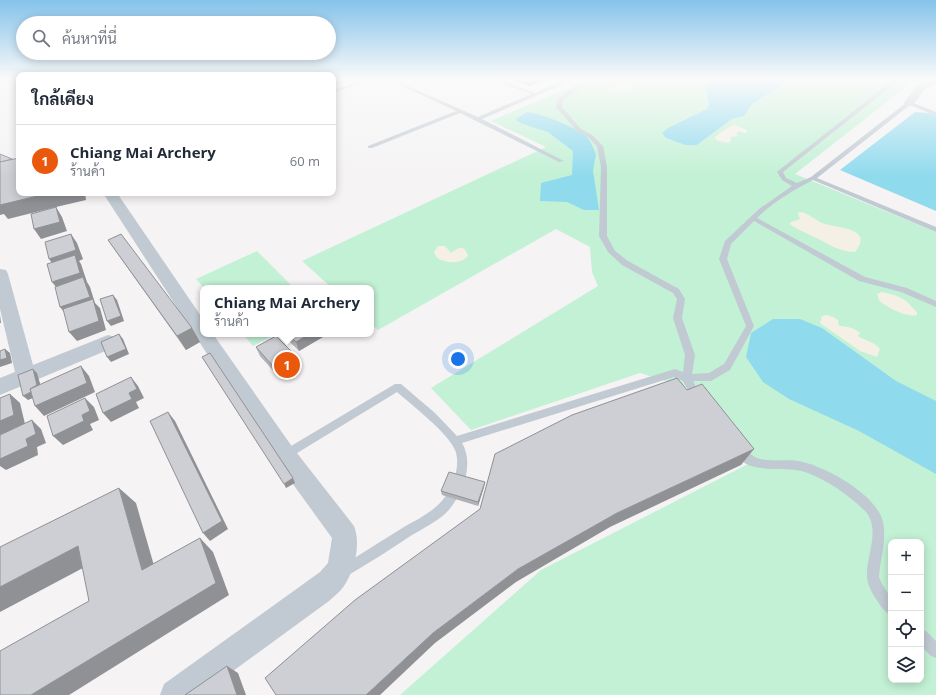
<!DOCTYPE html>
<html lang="th">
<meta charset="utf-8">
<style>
body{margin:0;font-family:"Open Sans",Sarabun,sans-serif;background:#f2f2f3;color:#1f2937}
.controls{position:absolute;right:12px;bottom:12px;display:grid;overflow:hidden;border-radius:8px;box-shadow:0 2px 10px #0003}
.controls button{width:36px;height:36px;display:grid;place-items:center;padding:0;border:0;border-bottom:1px solid #e0e1e3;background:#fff;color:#1f2937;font:20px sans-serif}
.you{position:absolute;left:458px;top:359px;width:14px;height:14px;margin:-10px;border:3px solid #fff;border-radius:50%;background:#1a73e8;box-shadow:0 0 0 6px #1a73e833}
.badge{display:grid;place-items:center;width:26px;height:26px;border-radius:50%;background:#ea580c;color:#fff;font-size:13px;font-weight:700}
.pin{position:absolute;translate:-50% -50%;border:2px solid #fff;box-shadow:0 1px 4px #0006}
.popup{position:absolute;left:200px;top:285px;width:174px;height:52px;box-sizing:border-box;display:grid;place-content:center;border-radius:8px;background:#fff;filter:drop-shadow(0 1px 3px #0005);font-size:13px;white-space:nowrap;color:#747a83}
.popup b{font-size:15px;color:#1f2937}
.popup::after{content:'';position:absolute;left:50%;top:100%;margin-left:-8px;border:8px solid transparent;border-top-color:#fff}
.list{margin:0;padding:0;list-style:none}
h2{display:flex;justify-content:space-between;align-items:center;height:52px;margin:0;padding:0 16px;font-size:17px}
h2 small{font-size:13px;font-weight:400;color:#747a83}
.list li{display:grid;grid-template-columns:26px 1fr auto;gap:12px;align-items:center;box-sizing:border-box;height:72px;padding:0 16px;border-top:1px solid #e0e1e3}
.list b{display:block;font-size:15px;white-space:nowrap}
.list p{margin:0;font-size:13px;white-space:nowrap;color:#747a83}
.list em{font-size:13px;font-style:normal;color:#747a83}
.icon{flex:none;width:22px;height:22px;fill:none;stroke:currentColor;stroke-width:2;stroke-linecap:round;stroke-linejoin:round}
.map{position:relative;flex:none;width:936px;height:695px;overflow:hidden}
.search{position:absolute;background:#fff;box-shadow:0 2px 10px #0003;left:16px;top:16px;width:320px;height:44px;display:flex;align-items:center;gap:10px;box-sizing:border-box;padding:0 14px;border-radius:22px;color:#747a83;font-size:15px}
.panel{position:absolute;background:#fff;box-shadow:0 2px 10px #0003;left:16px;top:72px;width:320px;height:124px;border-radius:8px}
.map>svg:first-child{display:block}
.green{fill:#c3f1d5;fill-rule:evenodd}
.sand{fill:#f5f0e5}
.water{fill:#90daee}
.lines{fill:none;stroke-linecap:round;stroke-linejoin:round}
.service{fill:#c1cad2;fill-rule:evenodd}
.minor{fill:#c1cad2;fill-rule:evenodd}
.wall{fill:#b0b2b7}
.shaded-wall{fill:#909195}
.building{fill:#cdcfd5;stroke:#909195}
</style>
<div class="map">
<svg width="936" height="695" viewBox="0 0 936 695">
<rect width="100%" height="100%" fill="#f5f3f3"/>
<g class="green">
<path d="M589,79h115l6,25 -3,6 -39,18 -2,10 19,7h12l35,-26 12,-3 8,-12 41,-25h123l-121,95 141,58v463h-536l141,-125 211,-108 -61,-73 -51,-16 -169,57 -40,-42 167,-102 -6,-14 -2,-25 -34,-18 -178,101 -7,-6v-36h-39l-30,-27 244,-114 -55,-26zM891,542h30v138h-30z"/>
<polygon points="257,251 294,288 204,288 196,279"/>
<polygon points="243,334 276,334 253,346"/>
</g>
<g class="sand">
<polygon points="623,83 635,87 635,88 627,89 626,91 618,91 613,93 605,91 606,89 617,87 618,85"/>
<polygon points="735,125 747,130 747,133 744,133 739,131 736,133 738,136 730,137 731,140 729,143 718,141 715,138 715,137 729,127"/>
<path d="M799,212c8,0 15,7 23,11 9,4 34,4 38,14 2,6 -2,11 -5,15 -17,0 -29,-10 -45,-17 -7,-4 -13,-5 -20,-11l1,-2 9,-3 -2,-5z"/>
<path d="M438,246h7l6,7c7,-5 13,-10 17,3 -8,9 -22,7 -31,2l-3,-6z"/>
<path d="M881,292c8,1 18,4 25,9 4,3 6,7 11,11v3c-9,3 -32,-8 -38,-15 -1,-2 -1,-4 -2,-6z"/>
<path d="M827,315l6,2 5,3 1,6c8,0 15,2 21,7l-2,3c9,6 14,4 22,13l-3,8 -17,-6 -40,-28 2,-7z"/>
</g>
<g class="water">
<polygon points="704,79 793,79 752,104 744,116 732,119 697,145 685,145 666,138 662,133 668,128 707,109 709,104"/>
<path d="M527,112c13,1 48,15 58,23 5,4 8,13 11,19l-3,17 6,39h-15l-17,-8 -27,-1 1,-18 31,-8 1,-24 -25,-19 -25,-8 -8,-4z"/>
<polygon points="915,112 928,113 936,116 936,211 840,170"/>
<polygon points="773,319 800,319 822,328 896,381 936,401 936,474 859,431 789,399 763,382 746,357 751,333"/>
</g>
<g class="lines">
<g class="service">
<polygon points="369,79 374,79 333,93 333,90"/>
<polygon points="387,79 392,79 478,117 531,94 493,80 493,79 498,79 535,93 568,79 573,79 573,80 482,119 564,161 559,162 460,113 372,148 368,148 368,146 456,111"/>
<path d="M596,79h5l-28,13 -11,9v6l19,22 11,6 11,11 4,21v69l8,15 13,10 51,28 6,10 -3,19 13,37 -3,19 17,-1 15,-9 22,-38 -27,-67 6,-18 34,-32 33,-23 -10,-6 -5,-8 1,-1 111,-88 8,-4h5l-9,6 -110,87 3,6 11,5 14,-6 96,-75h4l25,10v4l-26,-11 -93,73 119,49v5l-123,-52c-19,10 -40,22 -56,38l108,59 42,11 29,13v6l-35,-15 -42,-11 -105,-60 -23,23 -4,15 27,67 -24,44 -19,11h-18l9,18 -2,3 -3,1 -3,-1 -11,-21 -9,-4 -212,66c13,21 0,54 -16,70 -10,9 -22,15 -34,22 -21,14 -43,28 -65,41l-4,2 -4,-2 -2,-4 2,-4c21,-14 43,-27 65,-41 12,-7 25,-13 35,-23 12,-12 23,-37 16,-54 -7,-17 -42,-44 -58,-58l-108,66 -4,2 -4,-2 -1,-3 1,-3 114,-68h6l34,29 22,23 218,-67 8,3 2,-17 -12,-37 4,-19 -4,-6 -51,-28 -14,-13 -9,-16 2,-69 -4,-21 -9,-9 -11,-6 -21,-24 1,-7 12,-10z"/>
<path d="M739,446c7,3 11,9 18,12 14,5 31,0 46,4 25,6 74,33 80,60 4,18 -3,37 -4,55l3,7 9,14v17c-7,-3 -11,-10 -15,-16 -4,-6 -9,-15 -9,-23 -1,-20 13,-44 0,-63 -17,-17 -39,-33 -62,-41 -22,-7 -59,5 -71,-21l1,-3z"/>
<polygon points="921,629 926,631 936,641 936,658 931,656 921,646"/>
</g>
<g class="minor">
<polygon points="929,79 936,79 936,83 924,90 913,105 905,105 904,103 916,86"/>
<path d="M103,193h14l86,126v15h10l80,114 61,78c7,18 1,43 -10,60 -4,6 -10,10 -15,15l-129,94h-40l4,-11 156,-112 8,-9 4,-25 -55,-76z"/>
<polygon points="0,269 6,270 8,274 33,365 108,335 115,337 117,342 115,347 0,395 0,378 15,372 0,309"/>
</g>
</g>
<g class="wall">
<polygon points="509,79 548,79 529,86"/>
<polygon points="108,240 192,328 200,342 186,350 117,253"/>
<polygon points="287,334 328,334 299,351 290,342"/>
<polygon points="256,347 298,364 278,376 260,356"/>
<polygon points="485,482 484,487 478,506 442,495 441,491"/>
</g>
<g class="shaded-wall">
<polygon points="530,79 548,79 529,86"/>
<polygon points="50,193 85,193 86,200 56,207 62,217 67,231 41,239 34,229 56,207 8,219 4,214 0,215 0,203"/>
<polygon points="71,234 77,243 83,259 79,261 81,264 87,282 90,287 95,303 100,308 106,330 77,341 69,332 68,317 60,307 60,292 52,282 56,268 49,259"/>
<polygon points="113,295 117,300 124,321 111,326 107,321"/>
<polygon points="0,315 1,323 0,323"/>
<polygon points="192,328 200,342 186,350 177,336"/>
<polygon points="119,334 123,339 129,354 111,362 107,357"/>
<polygon points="309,334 328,334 299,351 296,342"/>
<polygon points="5,349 10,353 12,363 0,367 0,360"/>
<polygon points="294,354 298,364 278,376 273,366"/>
<polygon points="81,366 89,376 95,392 44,416 35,406"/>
<polygon points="33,369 37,373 43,394 28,400 23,396"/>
<polygon points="131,377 138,386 144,398 136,402 139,408 111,422 103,413 129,393"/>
<polygon points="10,394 20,403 25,424 0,435 0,421"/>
<polygon points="85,398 94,407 99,420 90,424 93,430 63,445 53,436 82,415"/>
<polygon points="168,412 175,421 228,529 210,541 203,533"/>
<polygon points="32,420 41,429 46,443 37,447 38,455 6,470 0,466 0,459 26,439"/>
<polygon points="754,449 741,465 610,527 516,582 435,643 380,695 366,695 433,633 518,569 617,513"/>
<polygon points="293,478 295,483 286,488 284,484"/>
<polygon points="485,482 484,487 478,506 478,502"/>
<polygon points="119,488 136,503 159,583 142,570"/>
<polygon points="200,538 213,552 229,595 69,695 31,695"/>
<polygon points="78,546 98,560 0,612 0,587"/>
<polygon points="227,666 238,673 246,695 237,695"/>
</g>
<g class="building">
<polygon points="0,154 12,159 1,162 0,161"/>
<polygon points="19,158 19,193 50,193 0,205 0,162"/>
<polygon points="56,207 60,222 34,229 31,214"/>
<polygon points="71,234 76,250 49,259 45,242"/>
<polygon points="121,234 192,328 177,336 108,240"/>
<polygon points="75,255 80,273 52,282 47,264"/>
<polygon points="83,277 90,297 60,307 55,287"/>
<polygon points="113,295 121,316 107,321 100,299"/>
<polygon points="93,299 99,321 69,332 63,309"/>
<polygon points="119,334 126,349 107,357 101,342"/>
<polygon points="288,334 309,334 296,342"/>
<polygon points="276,336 294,354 273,366 256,347"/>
<polygon points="5,349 7,358 0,360 0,351"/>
<polygon points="210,353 293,478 284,484 202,357"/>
<polygon points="81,366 87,383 35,406 30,389"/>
<polygon points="33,369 37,385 30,389 31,392 23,396 18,375"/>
<polygon points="131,377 137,389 129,393 132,399 103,413 96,394"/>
<polygon points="677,378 687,390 702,384 754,449 617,513 518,569 433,633 366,695 276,695 265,678 355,600 480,509 495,454 572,415"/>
<polygon points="10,394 14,415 0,421 0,398"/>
<polygon points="85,398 90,411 82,415 84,421 53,436 47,416"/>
<polygon points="168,412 222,521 203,533 150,421"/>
<polygon points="32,420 36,434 26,439 28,446 0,459 0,435"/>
<polygon points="449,472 485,482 478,502 441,491"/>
<polygon points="119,488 142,570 200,538 216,583 31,695 0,695 0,651 89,601 78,546 0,587 0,547"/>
<polygon points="227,666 237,695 185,695"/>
</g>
<linearGradient id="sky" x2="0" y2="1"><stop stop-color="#85c3ea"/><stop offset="0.45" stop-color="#fafafa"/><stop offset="1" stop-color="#fafafa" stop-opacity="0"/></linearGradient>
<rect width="936" height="176" fill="url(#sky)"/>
</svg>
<div class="controls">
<button>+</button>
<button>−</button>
<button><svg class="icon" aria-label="locate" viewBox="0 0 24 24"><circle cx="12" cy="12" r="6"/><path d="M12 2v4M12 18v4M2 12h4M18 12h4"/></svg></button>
<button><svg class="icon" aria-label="layers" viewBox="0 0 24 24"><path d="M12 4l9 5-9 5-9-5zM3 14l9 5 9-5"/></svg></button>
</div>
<div class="you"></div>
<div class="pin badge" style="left:287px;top:365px">1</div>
<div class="popup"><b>Chiang Mai Archery</b>ร้านค้า</div>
<div class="search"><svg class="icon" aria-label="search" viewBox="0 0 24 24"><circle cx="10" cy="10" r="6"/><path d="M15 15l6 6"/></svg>ค้นหาที่นี่</div>
<section class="panel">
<h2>ใกล้เคียง<small></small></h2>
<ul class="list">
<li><span class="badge">1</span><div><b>Chiang Mai Archery</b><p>ร้านค้า</p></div><em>60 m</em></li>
</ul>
</section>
</div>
